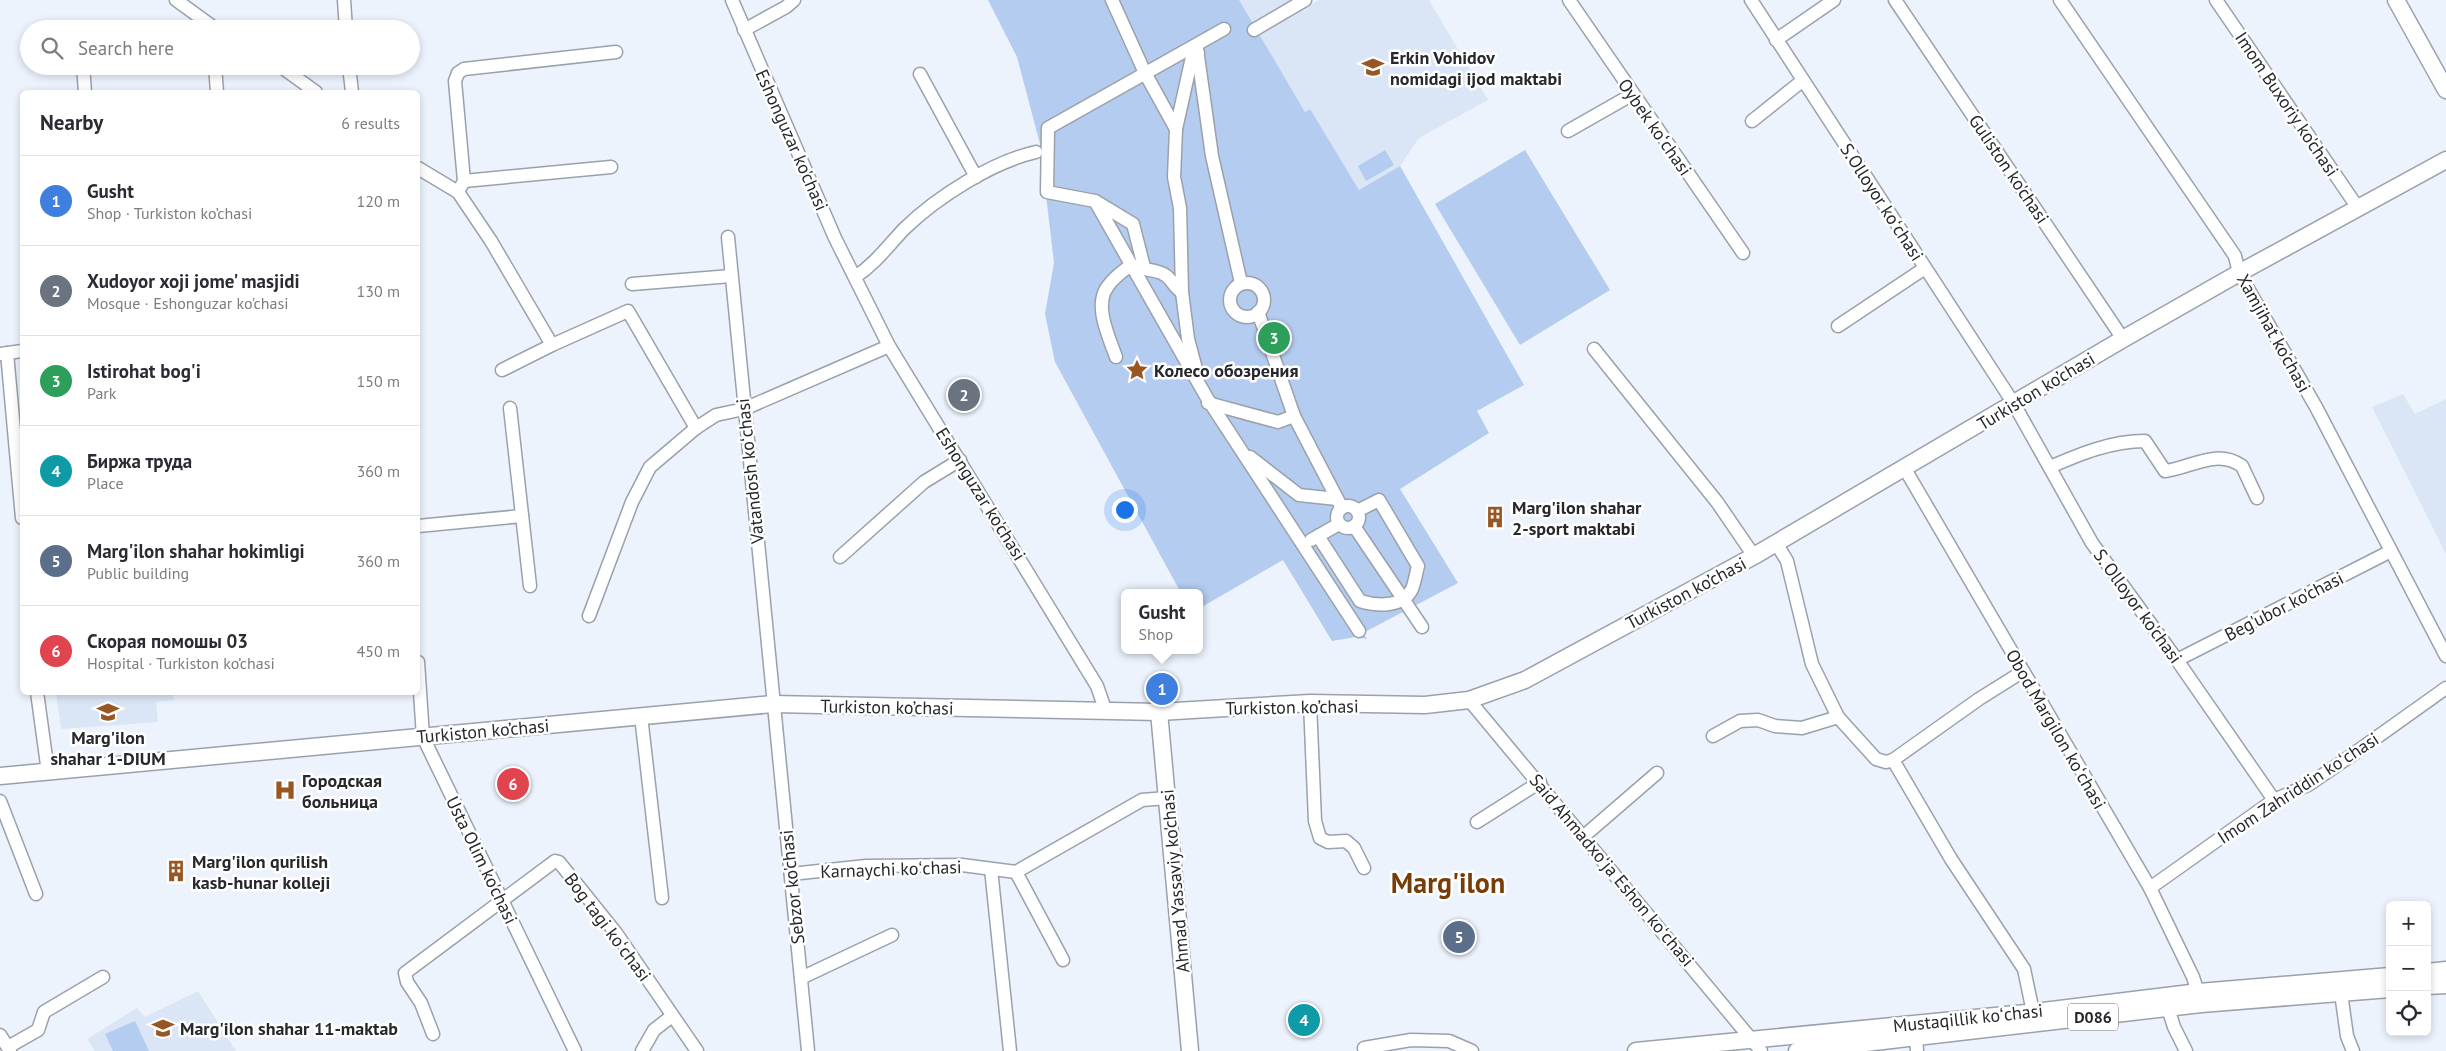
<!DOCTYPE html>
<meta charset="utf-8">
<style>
body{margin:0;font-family:"PT Sans",sans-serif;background:#f7f7f7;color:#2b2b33}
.controls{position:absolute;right:15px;bottom:15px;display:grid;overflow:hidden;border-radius:8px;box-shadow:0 2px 8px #0003}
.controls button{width:45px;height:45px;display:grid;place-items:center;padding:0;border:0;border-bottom:1px solid #e1e1e2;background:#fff;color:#2b2b33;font:25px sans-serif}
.you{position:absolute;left:1124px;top:509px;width:18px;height:18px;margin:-12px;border:4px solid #fff;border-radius:50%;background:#1a73e8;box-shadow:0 0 0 8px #1a73e833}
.badge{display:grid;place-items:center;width:32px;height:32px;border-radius:50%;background:#975622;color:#fff;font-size:16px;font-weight:700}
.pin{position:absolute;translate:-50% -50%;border:2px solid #fff;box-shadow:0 1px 5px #0006}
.popup{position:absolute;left:1121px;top:589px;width:82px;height:65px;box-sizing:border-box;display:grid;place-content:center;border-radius:8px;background:#fff;filter:drop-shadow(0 1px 4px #0005);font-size:16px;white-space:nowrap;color:#7c7c81}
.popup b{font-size:19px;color:#2b2b33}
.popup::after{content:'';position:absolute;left:50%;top:100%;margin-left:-10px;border:10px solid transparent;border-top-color:#fff}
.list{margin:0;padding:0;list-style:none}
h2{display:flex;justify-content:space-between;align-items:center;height:65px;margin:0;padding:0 20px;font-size:21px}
h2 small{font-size:16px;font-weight:400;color:#7c7c81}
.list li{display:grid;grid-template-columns:32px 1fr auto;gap:15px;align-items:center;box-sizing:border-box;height:90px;padding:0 20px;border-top:1px solid #e1e1e2}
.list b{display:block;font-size:19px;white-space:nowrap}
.list p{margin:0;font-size:16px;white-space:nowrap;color:#7c7c81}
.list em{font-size:16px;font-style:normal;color:#7c7c81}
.icon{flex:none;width:28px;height:28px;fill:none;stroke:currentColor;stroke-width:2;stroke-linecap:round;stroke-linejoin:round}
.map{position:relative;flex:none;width:2446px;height:1051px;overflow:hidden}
.search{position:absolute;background:#fff;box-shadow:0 2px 8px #0003;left:20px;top:20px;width:400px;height:55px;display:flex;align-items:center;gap:12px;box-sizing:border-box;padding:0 18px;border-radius:28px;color:#7c7c81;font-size:19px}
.panel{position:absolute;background:#fff;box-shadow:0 2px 8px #0003;left:20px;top:90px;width:400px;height:605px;border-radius:8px}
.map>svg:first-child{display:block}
.built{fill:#dae6f6}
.green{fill:#b4ccef}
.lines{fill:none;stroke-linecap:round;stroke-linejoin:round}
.minor-casing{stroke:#9ba1ab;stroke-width:15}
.major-casing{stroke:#9ba1ab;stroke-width:19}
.minor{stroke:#fff;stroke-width:12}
.major{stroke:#fff;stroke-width:16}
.labels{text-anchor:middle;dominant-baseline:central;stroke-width:5;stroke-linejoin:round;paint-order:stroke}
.shield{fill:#fff;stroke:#67686b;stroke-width:1}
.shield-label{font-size:16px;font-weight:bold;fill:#26282c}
.poi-label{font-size:18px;font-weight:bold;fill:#26282c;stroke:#fff;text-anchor:start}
.street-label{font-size:18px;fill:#26282c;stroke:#fff}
.town-label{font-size:28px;font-weight:bold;fill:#773d08;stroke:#fff}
</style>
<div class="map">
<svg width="2446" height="1051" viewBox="0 0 2446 1051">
<rect width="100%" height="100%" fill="#ecf3fd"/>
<g class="built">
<polygon points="1236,0 1298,0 1250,26"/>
<polygon points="1319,0 1429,0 1488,100 1419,138 1400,166 1359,190 1309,109 1305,112 1258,33"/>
<polygon points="2403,394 2415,414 2446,399 2446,554 2372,407"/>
<polygon points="56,693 173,693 174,700 156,702 158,722 61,729"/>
<polygon points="198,991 236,1051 95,1051 87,1039 137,1008 145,1017"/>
</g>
<g class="green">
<polygon points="988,0 1239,0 1305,112 1310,109 1359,190 1400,166 1524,385 1477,411 1489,433 1400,489 1458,583 1363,633 1367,639 1356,637 1332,641 1283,560 1200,608 1200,593 1181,593 1055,362 1045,314 1054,263 1040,144 1017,57"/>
<polygon points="1385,150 1394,165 1366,181 1358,166"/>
<polygon points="1525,150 1610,290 1520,345 1435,204"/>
<polygon points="135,1021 149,1051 113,1051 105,1034"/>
</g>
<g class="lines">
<g class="minor-casing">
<g id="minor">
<polyline points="176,0 216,29"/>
<polyline points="344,0 346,29"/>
<polyline points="732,0 835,238 889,346 1097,686 1106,712"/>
<polyline points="1112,0 1145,73 1176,129"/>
<polyline points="1569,0 1743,253"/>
<polyline points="1751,0 2014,404 2092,543 2177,660 2274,800"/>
<polyline points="1895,0 2123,339"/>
<polyline points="2060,0 2235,256 2239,273 2316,407 2446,656"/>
<polyline points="2216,0 2358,208"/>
<polyline points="744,30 786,7 794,0"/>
<polyline points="1254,30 1305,0"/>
<polyline points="1776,40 1834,0"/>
<polyline points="1197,49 1212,156 1241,283"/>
<polyline points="83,66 85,92"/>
<polyline points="215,66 217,92"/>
<polyline points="280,66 316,92"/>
<polyline points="349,66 352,92"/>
<polyline points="920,74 976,177"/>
<polyline points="1752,121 1802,81"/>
<polyline points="1568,131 1633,94"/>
<polyline points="418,168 458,192 491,241 552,345 628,311 696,428"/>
<polyline points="464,181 611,167"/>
<polyline points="458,192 464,181 455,81 458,73 464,69 616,52"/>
<polyline points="1095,201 1207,398 1359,631"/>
<polyline points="728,237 808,1051"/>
<polyline points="1144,267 1133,224 1095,201 1047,192 1048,128 1224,29"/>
<path d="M855,277c20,-13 33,-31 49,-48 33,-32 88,-67 132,-77"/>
<circle cx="1247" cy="300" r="17"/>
<polyline points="632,284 731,276"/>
<polyline points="1258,312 1294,416 1342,508"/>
<polyline points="1838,326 1925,268"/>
<polyline points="1594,349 1717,502 1754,556"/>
<polyline points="7,353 22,518"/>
<polyline points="0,354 22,351"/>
<path d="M1116,357c-7,-20 -23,-52 -8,-71 6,-9 15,-15 23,-21 9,6 24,3 34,10 7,4 9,13 17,17"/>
<polyline points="1196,369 1188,339 1182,292 1180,208 1174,177 1176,129 1192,57 1198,53"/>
<polyline points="502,370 552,345"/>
<polyline points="1208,403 1278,422 1294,416"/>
<polyline points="510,408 530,586"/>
<polyline points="1250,457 1299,495 1337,499"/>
<path d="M2050,467c30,-13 61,-26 95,-26l20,30c26,-3 51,-23 77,-5l15,32"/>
<polyline points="1905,469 2150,888 2193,977 2200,999"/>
<circle cx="1348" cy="517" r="11"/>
<polyline points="418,526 522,516"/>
<polyline points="1354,526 1422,627"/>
<path d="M1318,536l42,65c16,5 43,7 52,-12 3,-7 4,-16 6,-23l-39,-66 -22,11"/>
<polyline points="1311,540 1339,524"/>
<polyline points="1776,543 1787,561 1812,664 1838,717 1876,759 1886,762 1893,760 1951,859 2024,969 2033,1012"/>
<polyline points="840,557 924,482 960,460"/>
<polyline points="589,616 632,502 650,467 696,428 716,415 744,409 889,346"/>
<polyline points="2177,660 2391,551"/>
<polyline points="418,662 423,737 575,1051"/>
<polyline points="37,692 48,772"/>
<polyline points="1469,700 1761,1051"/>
<polyline points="1310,703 1315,821 1320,838 1328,842 1346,841 1354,848 1364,868"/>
<polyline points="641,716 662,898"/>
<polyline points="1713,736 1740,721 1758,720 1775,726 1802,728 1838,717"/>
<polyline points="1893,760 1979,699 2022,672"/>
<polyline points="0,801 36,894"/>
<polyline points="1477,822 1540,782"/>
<polyline points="1584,836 1657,773"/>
<polyline points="991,869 1010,1051"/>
<polyline points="1016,872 1063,960"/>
<polyline points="791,874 866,866 962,865 1016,872 1142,800 1167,798"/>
<polyline points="2150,888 2274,800 2308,785 2352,755 2446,688"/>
<polyline points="801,978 892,935"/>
<polyline points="2341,993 2347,1036 2353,1051"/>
<polyline points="2168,1008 2174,1027 2186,1051"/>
<polyline points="433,1034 421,1003 407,982 405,973 555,861 559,862 616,933 697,1051"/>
<polyline points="0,1035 10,1051"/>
<polyline points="1916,1037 1917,1051"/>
<polyline points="8,1047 38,1030 44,1012 103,977"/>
<polyline points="642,1051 654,1030 672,1016"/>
<polyline points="1365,1051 1364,1048 1411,1040 1449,1041 1472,1051"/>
</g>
</g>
<g class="major-casing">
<g id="major">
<polyline points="2396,0 2446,90"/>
<polyline points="1159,712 1190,1051"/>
<polyline points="0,776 773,704 1159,712 1310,703 1425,705 1469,700 1525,680 1754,556 2123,339 2239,273 2446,160"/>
<polyline points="2427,972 2446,970"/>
<polyline points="2427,986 2446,985"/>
<polyline points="1636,1051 2026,1013 2199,992 2390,976"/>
<polyline points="1797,1051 2201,1004 2390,989"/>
</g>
</g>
<use href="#minor" class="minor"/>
<use href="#major" class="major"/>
</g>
<defs>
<g id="school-bare" transform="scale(1.725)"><path d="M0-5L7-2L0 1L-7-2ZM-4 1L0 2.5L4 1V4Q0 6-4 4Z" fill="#975622" stroke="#fff" stroke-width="2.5" paint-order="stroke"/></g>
<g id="sight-bare" transform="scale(1.725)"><path d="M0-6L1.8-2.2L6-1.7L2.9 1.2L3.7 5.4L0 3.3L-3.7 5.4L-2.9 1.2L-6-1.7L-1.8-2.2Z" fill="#975622" stroke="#fff" stroke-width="2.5" paint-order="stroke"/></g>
<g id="building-bare" transform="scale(1.725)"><path d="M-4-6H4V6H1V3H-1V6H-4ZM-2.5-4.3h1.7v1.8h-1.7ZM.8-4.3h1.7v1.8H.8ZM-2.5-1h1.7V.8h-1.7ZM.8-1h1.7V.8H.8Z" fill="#975622" stroke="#fff" stroke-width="2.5" paint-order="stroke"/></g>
<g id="hospital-bare" transform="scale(1.725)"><path d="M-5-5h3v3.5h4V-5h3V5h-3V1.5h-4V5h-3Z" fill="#975622" stroke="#fff" stroke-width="2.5" paint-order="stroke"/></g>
</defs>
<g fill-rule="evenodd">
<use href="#school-bare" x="1373" y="67"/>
<use href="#sight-bare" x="1137" y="370"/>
<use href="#building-bare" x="1495" y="517"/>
<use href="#school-bare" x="108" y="712"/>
<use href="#hospital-bare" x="285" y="790"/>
<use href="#building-bare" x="176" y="871"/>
<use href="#school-bare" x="163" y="1028"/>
</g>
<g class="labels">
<rect class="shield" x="2068" y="1003.5" width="50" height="27" rx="4"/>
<g class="shield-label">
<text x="2093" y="1017">D086</text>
</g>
<g class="poi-label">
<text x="1390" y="57">Erkin Vohidov<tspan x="1390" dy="21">nomidagi ijod maktabi</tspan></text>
<text x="1154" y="370">Колесо обозрения</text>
<text x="1512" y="507">Marg'ilon shahar<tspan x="1512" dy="21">2-sport maktabi</tspan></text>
<text x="108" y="737" text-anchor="middle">Marg'ilon<tspan x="108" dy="21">shahar 1-DIUM</tspan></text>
<text x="302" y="780">Городская<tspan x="302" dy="21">больница</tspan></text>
<text x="192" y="861">Marg'ilon qurilish<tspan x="192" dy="21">kasb-hunar kolleji</tspan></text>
<text x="180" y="1028">Marg'ilon shahar 11-maktab</text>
</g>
<g class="street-label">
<text transform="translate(2287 104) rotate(56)">Imom Buxoriy ko'chasi</text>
<text transform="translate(1655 127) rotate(55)">Oybek koʻchasi</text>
<text transform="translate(792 140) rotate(66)">Eshonguzar ko'chasi</text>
<text transform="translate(2009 169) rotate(56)">Guliston ko'chasi</text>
<text transform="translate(1882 202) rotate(57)">S.Olloyor koʻchasi</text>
<text transform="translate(2274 333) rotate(61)">Xamjihat ko'chasi</text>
<text transform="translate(2036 391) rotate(-31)">Turkiston ko’chasi</text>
<text transform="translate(750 471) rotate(-96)">Vatandosh koʻchasi</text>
<text transform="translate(981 494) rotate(58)">Eshonguzar ko'chasi</text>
<text transform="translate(1686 593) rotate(-28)">Turkiston ko’chasi</text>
<text transform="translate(2138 606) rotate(54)">S. Olloyor ko'chasi</text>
<text transform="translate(2284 606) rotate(-27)">Beg'ubor ko'chasi</text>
<text transform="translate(887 707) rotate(1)">Turkiston ko’chasi</text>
<text transform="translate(1292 707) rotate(-1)">Turkiston ko’chasi</text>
<text transform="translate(2056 729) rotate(60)">Obod Margilon koʻchasi</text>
<text transform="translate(483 731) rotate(-5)">Turkiston ko’chasi</text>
<text transform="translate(2298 788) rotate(-33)">Imom Zahriddin koʻchasi</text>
<text transform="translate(482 860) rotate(64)">Usta Olim ko'chasi</text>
<text transform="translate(891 869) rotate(-2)">Karnaychi koʻchasi</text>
<text transform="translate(1612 870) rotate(50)">Said Ahmadxoʻja Eshon koʻchasi</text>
<text transform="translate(1175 881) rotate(-95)">Ahmad Yassaviy ko'chasi</text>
<text transform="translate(792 887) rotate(-96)">Sebzor ko'chasi</text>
<text transform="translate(608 927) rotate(53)">Bog tagi koʻchasi</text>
<text transform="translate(1968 1018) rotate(-6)">Mustaqillik koʻchasi</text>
</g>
<g class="town-label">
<text x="1448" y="882">Marg'ilon</text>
</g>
</g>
</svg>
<div class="controls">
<button>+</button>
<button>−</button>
<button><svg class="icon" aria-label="locate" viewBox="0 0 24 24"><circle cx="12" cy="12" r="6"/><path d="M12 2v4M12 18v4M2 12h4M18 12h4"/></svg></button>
</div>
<div class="you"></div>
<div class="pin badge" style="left:1162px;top:689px;background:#3f7fe0">1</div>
<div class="popup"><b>Gusht</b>Shop</div>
<div class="pin badge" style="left:964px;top:395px;background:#6b7280">2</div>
<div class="pin badge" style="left:1274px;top:338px;background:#2e9e5b">3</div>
<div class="pin badge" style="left:1304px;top:1020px;background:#0f9aa8">4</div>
<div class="pin badge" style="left:1459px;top:937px;background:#5c6f8a">5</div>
<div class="pin badge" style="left:513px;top:784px;background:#e0444e">6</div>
<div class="search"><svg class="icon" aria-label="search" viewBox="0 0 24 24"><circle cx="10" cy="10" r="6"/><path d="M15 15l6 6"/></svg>Search here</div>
<section class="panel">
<h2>Nearby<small>6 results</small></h2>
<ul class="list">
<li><span class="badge" style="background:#3f7fe0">1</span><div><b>Gusht</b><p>Shop · Turkiston ko’chasi</p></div><em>120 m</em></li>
<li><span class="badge" style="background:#6b7280">2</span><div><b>Xudoyor xoji jome' masjidi</b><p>Mosque · Eshonguzar ko'chasi</p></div><em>130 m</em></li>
<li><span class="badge" style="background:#2e9e5b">3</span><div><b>Istirohat bog'i</b><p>Park</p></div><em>150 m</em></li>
<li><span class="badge" style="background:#0f9aa8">4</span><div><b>Биржа труда</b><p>Place</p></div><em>360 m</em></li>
<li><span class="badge" style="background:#5c6f8a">5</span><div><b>Marg'ilon shahar hokimligi</b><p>Public building</p></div><em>360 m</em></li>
<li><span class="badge" style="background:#e0444e">6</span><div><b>Скорая помошы 03</b><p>Hospital · Turkiston ko’chasi</p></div><em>450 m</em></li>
</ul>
</section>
</div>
